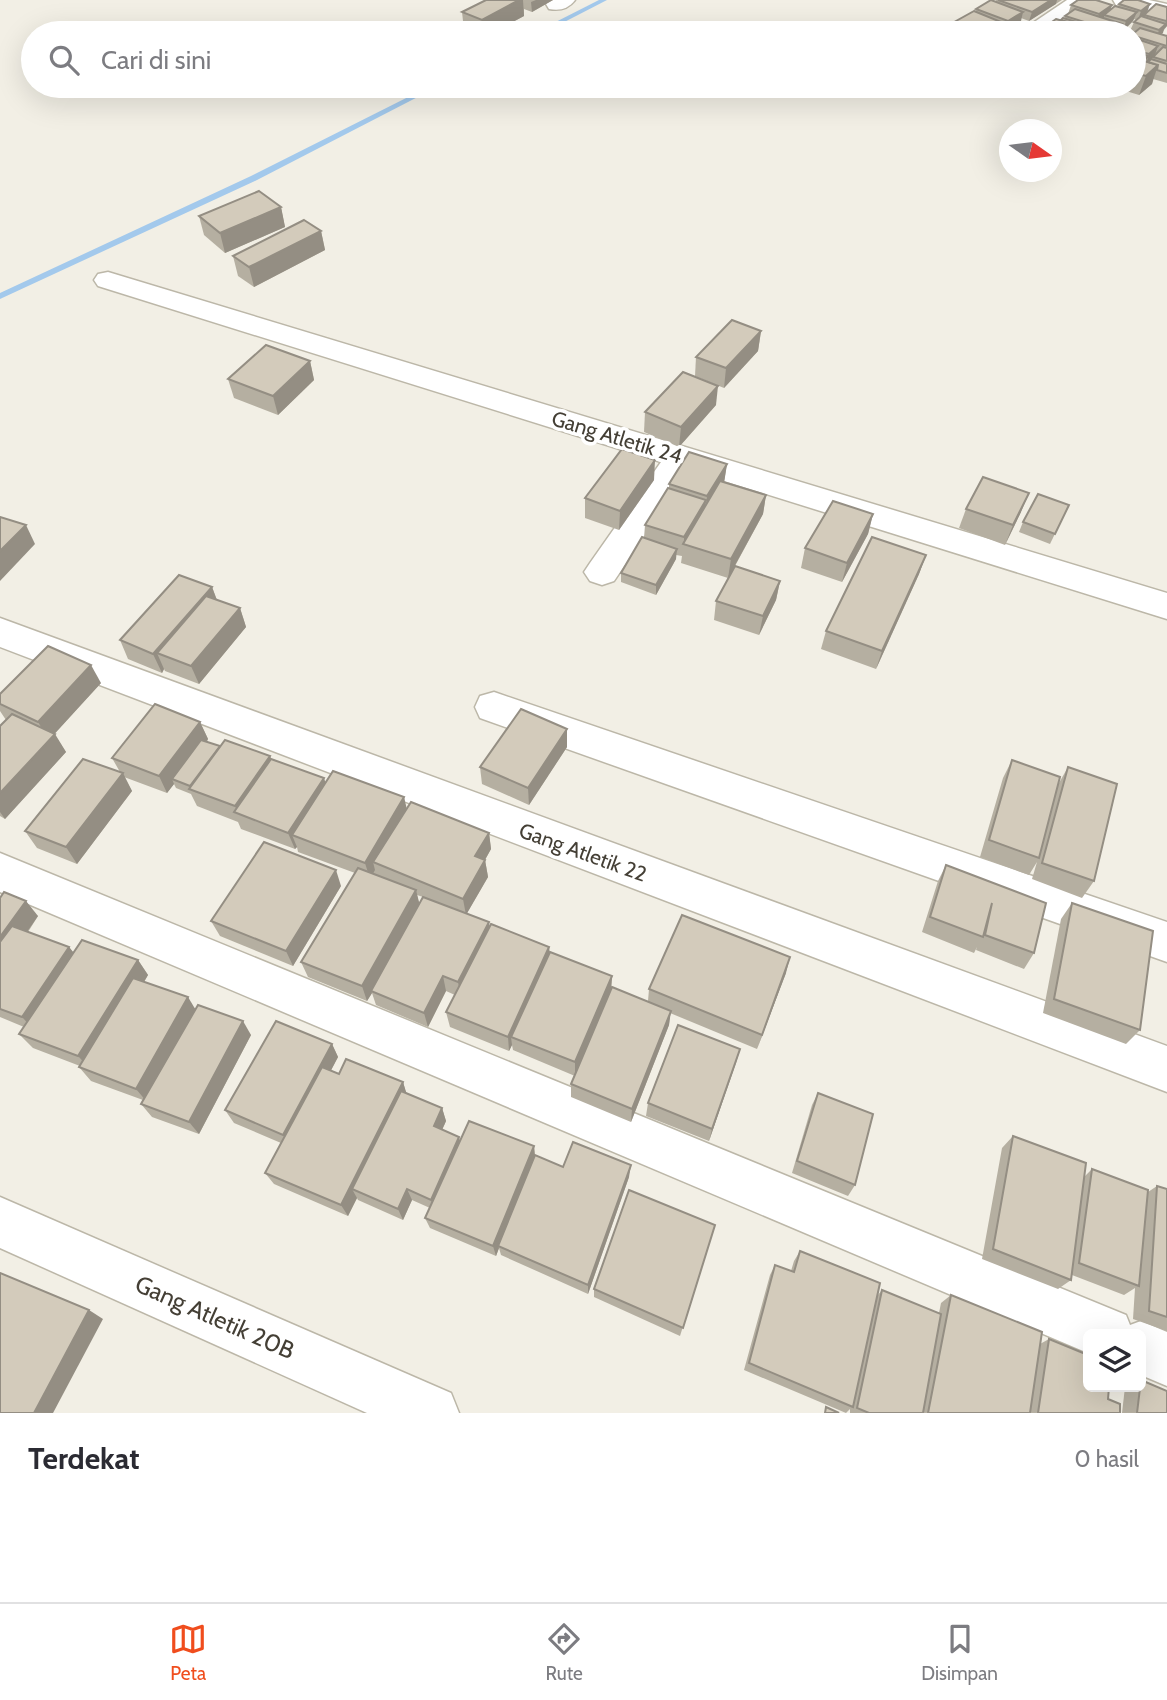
<!DOCTYPE html>
<html lang="id">
<style>
body{margin:0;font-family:Cabin,sans-serif;background:#f7f7f7;color:#2b2b33}
.controls{position:absolute;right:21px;bottom:21px;display:grid;overflow:hidden;border-radius:10px;box-shadow:0 7px 28px #0002}
.controls button{width:63px;height:63px;display:grid;place-items:center;padding:0;border:0;border-bottom:2px solid #e1e1e2;background:#fff;color:#2b2b33;font:35px sans-serif}
.compass{position:absolute;left:999px;top:119px;width:63px;height:63px;border-radius:50%;background:#fff;box-shadow:0 7px 28px #0002;rotate:104deg}
.list{margin:0;padding:0;list-style:none}
h2{display:flex;justify-content:space-between;align-items:center;height:91px;margin:0;padding:0 28px;font-size:30px}
h2 small{font-size:23px;font-weight:400;color:#7c7c81}
.icon{flex:none;width:38px;height:38px;fill:none;stroke:currentColor;stroke-width:2;stroke-linecap:round;stroke-linejoin:round}
.map{position:relative;flex:none;width:1167px;height:1413px;overflow:hidden}
.search{position:absolute;background:#fff;box-shadow:0 7px 28px #0002;left:21px;right:21px;top:21px;height:77px;display:flex;align-items:center;gap:18px;box-sizing:border-box;padding:0 24px;border-radius:38px;color:#7c7c81;font-size:26px}
.sheet{height:189px;background:#fff}
nav{display:flex;justify-content:space-around;align-items:center;box-sizing:border-box;height:98px;border-top:2px solid #e1e1e2;background:#fff;font-size:19px;color:#7c7c81}
nav a{display:grid;justify-items:center;gap:4px}
nav .on{color:#f04d1d}
.map>svg:first-child{display:block}
.lines{fill:none;stroke-linecap:round;stroke-linejoin:round}
.stream{fill:#a3c9ec;fill-rule:evenodd}
.minor-casing{stroke:#bcb7a8;stroke-width:3}
.minor{fill:#fff;fill-rule:evenodd}
.wall{fill:#b5afa1;fill-rule:evenodd}
.shaded-wall{fill:#948e83}
.building{fill:#d3cbbb;stroke:#948e83;stroke-width:2}
.labels{text-anchor:middle;dominant-baseline:central;stroke-width:7;stroke-linejoin:round;paint-order:stroke}
.street-label{font-size:21px;fill:#443f35;stroke:#fff}
.near-street-label{font-size:24px;fill:#443f35;stroke:#fff}
</style>
<div class="map">
<svg width="1167" height="1413" viewBox="0 0 1167 1413">
<rect width="100%" height="100%" fill="#f2efe5"/>
<g class="lines">
<g class="stream">
<polygon points="599,0 607,0 543,33 534,33"/>
<polygon points="430,86 439,86 257,180 0,299 0,293 251,176"/>
</g>
<g class="minor-casing">
<g id="minor">
<path d="M549,0h26c-7,9 -15,11 -26,9l-3,-5z"/>
<polygon points="1067,0 1093,0 1044,33 1018,33"/>
<polygon points="1113,0 1149,0 1167,4 1167,17 1116,5"/>
<polygon points="108,272 1167,593 1167,619 689,470 614,581 602,585 590,581 584,572 590,563 661,462 98,286 94,280 98,274"/>
<polygon points="0,618 1167,1046 1167,1092 0,647"/>
<polygon points="494,692 1167,922 1167,962 480,718 475,707 480,696"/>
<polygon points="0,853 1126,1315 1130,1325 1141,1321 1167,1332 1167,1386 1141,1375 1141,1334 1088,1334 1088,1353 0,892"/>
<polygon points="0,1197 451,1393 459,1413 367,1413 0,1248"/>
</g>
</g>
<use href="#minor" class="minor"/>
</g>
<g class="wall">
<polygon points="486,0 553,0 532,12 524,9 524,16 492,33 471,33 464,30 462,12"/>
<polygon points="996,0 1062,0 1029,21 1021,18 1021,21 1004,30 1003,33 961,33 954,31 956,21 975,12 976,9 995,2"/>
<polygon points="1119,4 1147,12 1167,7 1167,26 1161,34 1166,36 1167,34 1167,83 1153,79 1152,84 1139,95 1110,86 1134,86 1134,33 1135,32 1130,31 1134,22 1136,20 1134,19 1133,21 1123,31 1120,30 1119,33 1043,33 1045,27 1064,19 1065,16 1068,14 1071,5 1112,5 1110,10 1118,6"/>
<polygon points="281,207 285,227 225,253 204,235 199,216"/>
<polygon points="321,231 325,250 254,287 238,276 233,256"/>
<polygon points="761,331 758,351 724,388 695,376 696,357"/>
<polygon points="310,361 314,380 278,415 234,398 228,379"/>
<polygon points="716,405 679,447 644,432 645,412"/>
<polygon points="727,464 724,482 766,495 763,514 735,566 780,581 776,600 759,635 714,620 716,601 728,578 681,563 682,556 676,555 676,559 656,595 621,582 621,573 644,538 645,525 669,488 669,484"/>
<polygon points="654,480 619,530 585,518 585,498"/>
<polygon points="1069,505 1050,544 1019,532 1023,522"/>
<polygon points="966,509 1021,512 1005,545 959,528"/>
<polygon points="873,514 868,534 842,582 801,568 805,548"/>
<polygon points="926,555 919,574 876,669 821,649 826,631"/>
<polygon points="212,587 217,600 240,608 246,627 199,684 165,671 164,669 162,673 128,659 120,640"/>
<polygon points="101,683 54,734 66,752 5,819 0,816 0,726 6,720 0,711 0,694"/>
<path d="M200,722l8,17 -1,3 13,4 50,10 1,3 55,24 78,14 2,12 83,24 2,16 -6,11 3,17 -21,36 23,13 59,21 1,7 62,22 -1,14 37,11 1,-12 137,-16 -29,76 -87,-36 -1,12 -38,97 -60,-25v-13l4,-8 -62,-26 -1,-5 -3,6 -59,-24 -4,-15 9,-17 -9,-4 -18,36 -52,-22 -4,-12 -5,8 -59,-24 -7,-15 54,-89 -57,-21 -1,-5 -2,2 -54,-20 -3,-7 -41,-16 -6,-12 -15,-6 -2,-4 -7,9 -43,-16 8,14 -55,73 -40,-16 -12,-17 95,-59 -8,-14zM417,895l6,2 -4,7z"/>
<polygon points="567,747 529,805 482,784 480,767"/>
<polygon points="1012,760 1059,783 1068,767 1094,881 1082,898 1032,879 1037,862 1029,875 980,857 1003,778"/>
<polygon points="946,865 1034,953 1024,969 976,950 977,947 974,953 922,932 938,881"/>
<polygon points="341,886 293,966 220,936 211,921"/>
<polygon points="0,898 38,916 28,932 69,947 73,952 138,960 148,975 144,982 196,1009 251,1035 199,1134 152,1117 141,1104 143,1100 91,1081 79,1067 80,1066 33,1048 19,1034 24,1027 0,1017"/>
<polygon points="1072,903 1140,1030 1126,1044 1043,1013 1061,919"/>
<polygon points="332,1044 338,1057 331,1070 339,1074 403,1082 406,1093 442,1108 446,1121 442,1130 460,1141 534,1146 535,1156 563,1167 629,1177 588,1294 501,1255 499,1248 496,1256 430,1228 425,1218 430,1208 412,1200 403,1220 358,1200 357,1198 348,1216 274,1184 265,1173 281,1143 234,1123 225,1110"/>
<polygon points="740,1049 709,1141 646,1116 648,1103"/>
<polygon points="818,1093 855,1185 848,1196 792,1173 812,1105"/>
<polygon points="1013,1136 1085,1176 1092,1169 1148,1192 1157,1186 1167,1189 1167,1331 1133,1319 1135,1288 1124,1295 1072,1275 1071,1280 1058,1289 982,1259 1002,1148"/>
<polygon points="715,1225 680,1336 594,1297 594,1289"/>
<polygon points="800,1251 877,1296 882,1290 939,1313 941,1303 951,1295 1040,1344 1049,1339 1108,1399 1120,1413 850,1413 850,1409 846,1413 744,1370 770,1275 775,1265 791,1271 794,1261"/>
<polygon points="1125,1387 1141,1387 1167,1413 1122,1413"/>
</g>
<g class="shaded-wall">
<polygon points="519,0 523,0 524,16 492,33 483,33 482,20"/>
<polygon points="536,0 553,0 532,12 531,2"/>
<polygon points="1051,0 1057,0 1056,4 1029,21 1032,12"/>
<polygon points="1150,4 1147,13 1138,20 1141,11"/>
<polygon points="1112,5 1109,14 1104,15 1104,18 1096,24 1099,14"/>
<polygon points="1023,12 1021,21 1005,30 1008,21"/>
<polygon points="1137,12 1133,21 1123,31 1126,21"/>
<polygon points="1167,20 1167,26 1164,29 1163,33 1156,39 1159,30 1164,25"/>
<polygon points="1006,24 1003,33 989,33"/>
<polygon points="1122,24 1119,33 1112,33 1113,31"/>
<polygon points="1158,46 1155,55 1146,64 1149,54"/>
<polygon points="1158,65 1152,84 1139,95 1146,76"/>
<polygon points="281,207 285,227 225,253 220,233"/>
<polygon points="321,231 325,250 254,287 249,267"/>
<polygon points="761,331 758,351 724,388 726,368"/>
<polygon points="310,361 314,380 278,415 273,396"/>
<polygon points="718,386 716,405 679,447 681,427"/>
<polygon points="655,460 654,480 619,530 620,511"/>
<polygon points="727,464 724,483 705,516 707,496"/>
<polygon points="1029,493 1021,512 1005,545 1013,525"/>
<polygon points="766,495 763,514 728,578 731,559"/>
<polygon points="706,500 704,519 684,544 684,537"/>
<polygon points="873,514 868,534 842,582 847,563"/>
<polygon points="26,525 35,544 0,581 0,551"/>
<polygon points="677,549 676,559 656,595 656,585"/>
<polygon points="926,555 919,574 876,669 882,651"/>
<polygon points="780,581 776,600 759,635 763,616"/>
<polygon points="212,587 219,606 157,653 164,669 162,673 153,654"/>
<polygon points="240,608 246,627 199,684 191,666"/>
<polygon points="91,665 101,683 49,740 38,722"/>
<polygon points="200,722 208,739 177,781 172,779 174,784 167,793 159,776"/>
<polygon points="567,729 567,747 529,805 528,788"/>
<polygon points="55,734 66,752 5,819 0,812 0,793"/>
<polygon points="270,756 277,774 238,813 235,806"/>
<polygon points="123,773 132,791 77,864 66,847"/>
<polygon points="324,778 330,796 292,835 297,847 295,849 288,833"/>
<polygon points="404,797 408,814 373,862 375,870 370,879 365,863"/>
<polygon points="489,833 491,849 478,872 475,856"/>
<polygon points="485,860 488,877 466,915 463,899"/>
<polygon points="336,870 341,886 293,966 286,951"/>
<polygon points="416,890 420,906 371,991 372,993 367,1001 362,986"/>
<polygon points="26,901 38,916 0,971 0,937"/>
<polygon points="489,922 491,937 461,997 458,982"/>
<polygon points="69,947 81,962 35,1031 22,1017"/>
<polygon points="549,947 550,962 511,1037 512,1045 509,1051 508,1037"/>
<polygon points="790,957 786,973 757,1049 762,1035"/>
<polygon points="138,960 148,975 91,1070 78,1056"/>
<polygon points="443,976 446,991 428,1027 424,1013"/>
<polygon points="612,976 611,991 575,1076 575,1062"/>
<polygon points="188,997 197,1012 147,1102 136,1089"/>
<polygon points="671,1011 669,1025 631,1122 632,1109"/>
<polygon points="243,1021 251,1035 199,1134 189,1122"/>
<polygon points="332,1044 338,1057 291,1147 283,1135"/>
<polygon points="740,1049 736,1063 709,1141 712,1129"/>
<polygon points="403,1082 407,1095 352,1189 357,1198 348,1216 341,1205"/>
<polygon points="442,1108 446,1121 438,1139 434,1126"/>
<polygon points="459,1137 462,1149 435,1211 431,1200"/>
<polygon points="534,1146 535,1158 498,1246 499,1248 496,1256 493,1246"/>
<polygon points="631,1165 629,1177 588,1294 588,1285"/>
<polygon points="407,1189 412,1200 403,1220 398,1209"/>
<polygon points="89,1310 103,1319 53,1413 34,1413"/>
</g>
<g class="building">
<polygon points="486,0 519,0 482,20 462,12"/>
<polygon points="991,0 1023,12 1008,21 976,9"/>
<polygon points="998,0 1051,0 1032,12"/>
<polygon points="1078,0 1096,0 1112,5 1099,14 1071,5"/>
<polygon points="1124,0 1138,0 1150,4 1141,11 1119,4"/>
<polygon points="1156,4 1167,7 1167,20 1166,21 1144,15"/>
<polygon points="1115,6 1137,12 1126,21 1104,15"/>
<polygon points="1075,9 1122,24 1113,31 1065,16"/>
<polygon points="974,11 1006,24 989,33 986,33 956,21"/>
<polygon points="1141,16 1166,24 1159,30 1134,22"/>
<polygon points="1063,18 1112,33 1104,33 1061,20"/>
<polygon points="1056,19 1104,33 1064,33 1045,27"/>
<polygon points="1140,28 1167,36 1167,46 1134,36 1134,33"/>
<polygon points="1134,38 1158,46 1149,54 1134,50"/>
<polygon points="1163,47 1167,48 1167,61 1153,57"/>
<polygon points="1134,52 1148,56 1144,61 1134,58"/>
<polygon points="1134,58 1158,65 1146,76 1134,73"/>
<polygon points="1151,59 1167,64 1167,73 1157,70 1158,65 1148,62"/>
<polygon points="259,191 281,207 220,233 199,216"/>
<polygon points="304,220 321,231 249,267 233,256"/>
<polygon points="732,320 761,331 726,368 696,357"/>
<polygon points="266,345 310,361 273,396 228,379"/>
<polygon points="683,372 718,386 681,427 645,412"/>
<polygon points="622,449 655,460 620,511 585,498"/>
<polygon points="689,452 727,464 707,496 669,484"/>
<polygon points="983,477 1029,493 1013,525 966,509"/>
<polygon points="720,481 766,495 731,559 683,544"/>
<polygon points="668,488 706,500 684,537 645,525"/>
<polygon points="1038,494 1069,505 1055,534 1023,522"/>
<polygon points="833,501 873,514 847,563 805,548"/>
<polygon points="0,517 26,525 0,551"/>
<polygon points="642,537 677,549 656,585 621,573"/>
<polygon points="872,537 926,555 882,651 826,631"/>
<polygon points="735,566 780,581 763,616 716,601"/>
<polygon points="179,575 212,587 153,654 120,640"/>
<polygon points="206,596 240,608 191,666 157,653"/>
<polygon points="48,646 91,665 38,722 0,704 0,694"/>
<polygon points="155,704 200,722 159,776 112,758"/>
<polygon points="521,709 567,729 528,788 480,767"/>
<polygon points="12,714 55,734 0,793 0,726"/>
<polygon points="201,740 220,746 190,786 172,779"/>
<polygon points="225,740 270,756 235,806 189,789"/>
<polygon points="83,759 123,773 66,847 25,831"/>
<polygon points="271,759 324,778 288,833 234,812"/>
<polygon points="1012,760 1060,777 1039,858 989,840"/>
<polygon points="1068,767 1117,784 1094,881 1042,863"/>
<polygon points="333,771 404,797 365,863 292,835"/>
<polygon points="411,802 489,833 475,856 485,860 463,899 373,862"/>
<polygon points="264,842 336,870 286,951 211,921"/>
<polygon points="946,865 1046,903 1034,953 985,935 992,903 983,937 930,917"/>
<polygon points="358,868 416,890 362,986 301,962"/>
<polygon points="4,892 26,901 0,937 0,898"/>
<polygon points="423,897 489,922 458,982 443,976 424,1013 371,991"/>
<polygon points="1072,903 1153,931 1140,1030 1054,999"/>
<polygon points="682,915 790,957 762,1035 649,989"/>
<polygon points="491,924 549,947 508,1037 446,1012"/>
<polygon points="12,926 69,947 22,1017 0,1009 0,942"/>
<polygon points="82,940 138,960 78,1056 19,1034"/>
<polygon points="550,952 612,976 575,1062 511,1037"/>
<polygon points="133,978 188,997 136,1089 79,1067"/>
<polygon points="612,987 671,1011 632,1109 571,1084"/>
<polygon points="198,1005 243,1021 189,1122 141,1104"/>
<polygon points="276,1021 332,1044 283,1135 225,1110"/>
<polygon points="678,1025 740,1049 712,1129 648,1103"/>
<polygon points="346,1059 403,1082 341,1205 265,1173 322,1067 339,1074"/>
<polygon points="401,1091 442,1108 434,1126 459,1137 431,1200 407,1189 398,1209 352,1189"/>
<polygon points="818,1093 873,1114 855,1185 797,1161"/>
<polygon points="469,1121 534,1146 493,1246 425,1218"/>
<polygon points="1013,1136 1086,1163 1071,1280 993,1249"/>
<polygon points="573,1142 631,1165 588,1285 498,1246 535,1155 563,1167"/>
<polygon points="1092,1169 1148,1190 1139,1286 1079,1263"/>
<polygon points="1157,1186 1167,1189 1167,1317 1149,1311"/>
<polygon points="629,1190 715,1225 683,1328 594,1289"/>
<polygon points="800,1251 880,1283 853,1407 749,1363 775,1265 794,1272"/>
<polygon points="0,1273 89,1310 34,1413 0,1413"/>
<polygon points="882,1290 941,1314 923,1413 869,1413 857,1408"/>
<polygon points="951,1295 1042,1332 1030,1413 928,1413"/>
<polygon points="1049,1339 1088,1355 1088,1387 1109,1387 1108,1399 1120,1404 1120,1413 1038,1413"/>
<polygon points="1141,1380 1167,1391 1167,1413 1137,1413"/>
<polygon points="826,1407 839,1413 825,1413"/>
</g>
<g class="labels">
<g class="street-label">
<text transform="translate(617 437) rotate(17)">Gang Atletik 24</text>
<text transform="translate(583 852) rotate(20)">Gang Atletik 22</text>
</g>
<g class="near-street-label">
<text transform="translate(215 1317) rotate(24)">Gang Atletik 20B</text>
</g>
</g>
</svg>
<div class="controls">
<button><svg class="icon" aria-label="layers" viewBox="0 0 24 24"><path d="M12 4l9 5-9 5-9-5zM3 14l9 5 9-5"/></svg></button>
</div>
<svg class="compass" viewBox="-18 -18 36 36"><path d="M0-13l5 13h-10z" fill="#e53935"/><path d="M0 13l5-13h-10z" fill="#7c7c81"/></svg>
<div class="search"><svg class="icon" aria-label="search" viewBox="0 0 24 24"><circle cx="10" cy="10" r="6"/><path d="M15 15l6 6"/></svg>Cari di sini</div>
</div>
<section class="sheet">
<h2>Terdekat<small>0 hasil</small></h2>
<ul class="list">
</ul>
</section>
<nav>
<a class="on"><svg class="icon" aria-label="map" viewBox="0 0 24 24"><path d="M3 6l6-2 6 2 6-2v14l-6 2-6-2-6 2zM9 4v14M15 6v14"/></svg>Peta</a>
<a><svg class="icon" aria-label="directions" viewBox="0 0 24 24"><path d="M12 3l9 9-9 9-9-9zM9 14v-3h6M13 9l2 2-2 2"/></svg>Rute</a>
<a><svg class="icon" aria-label="saved" viewBox="0 0 24 24"><path d="M7 4h10v16l-5-4-5 4z"/></svg>Disimpan</a>
</nav>
